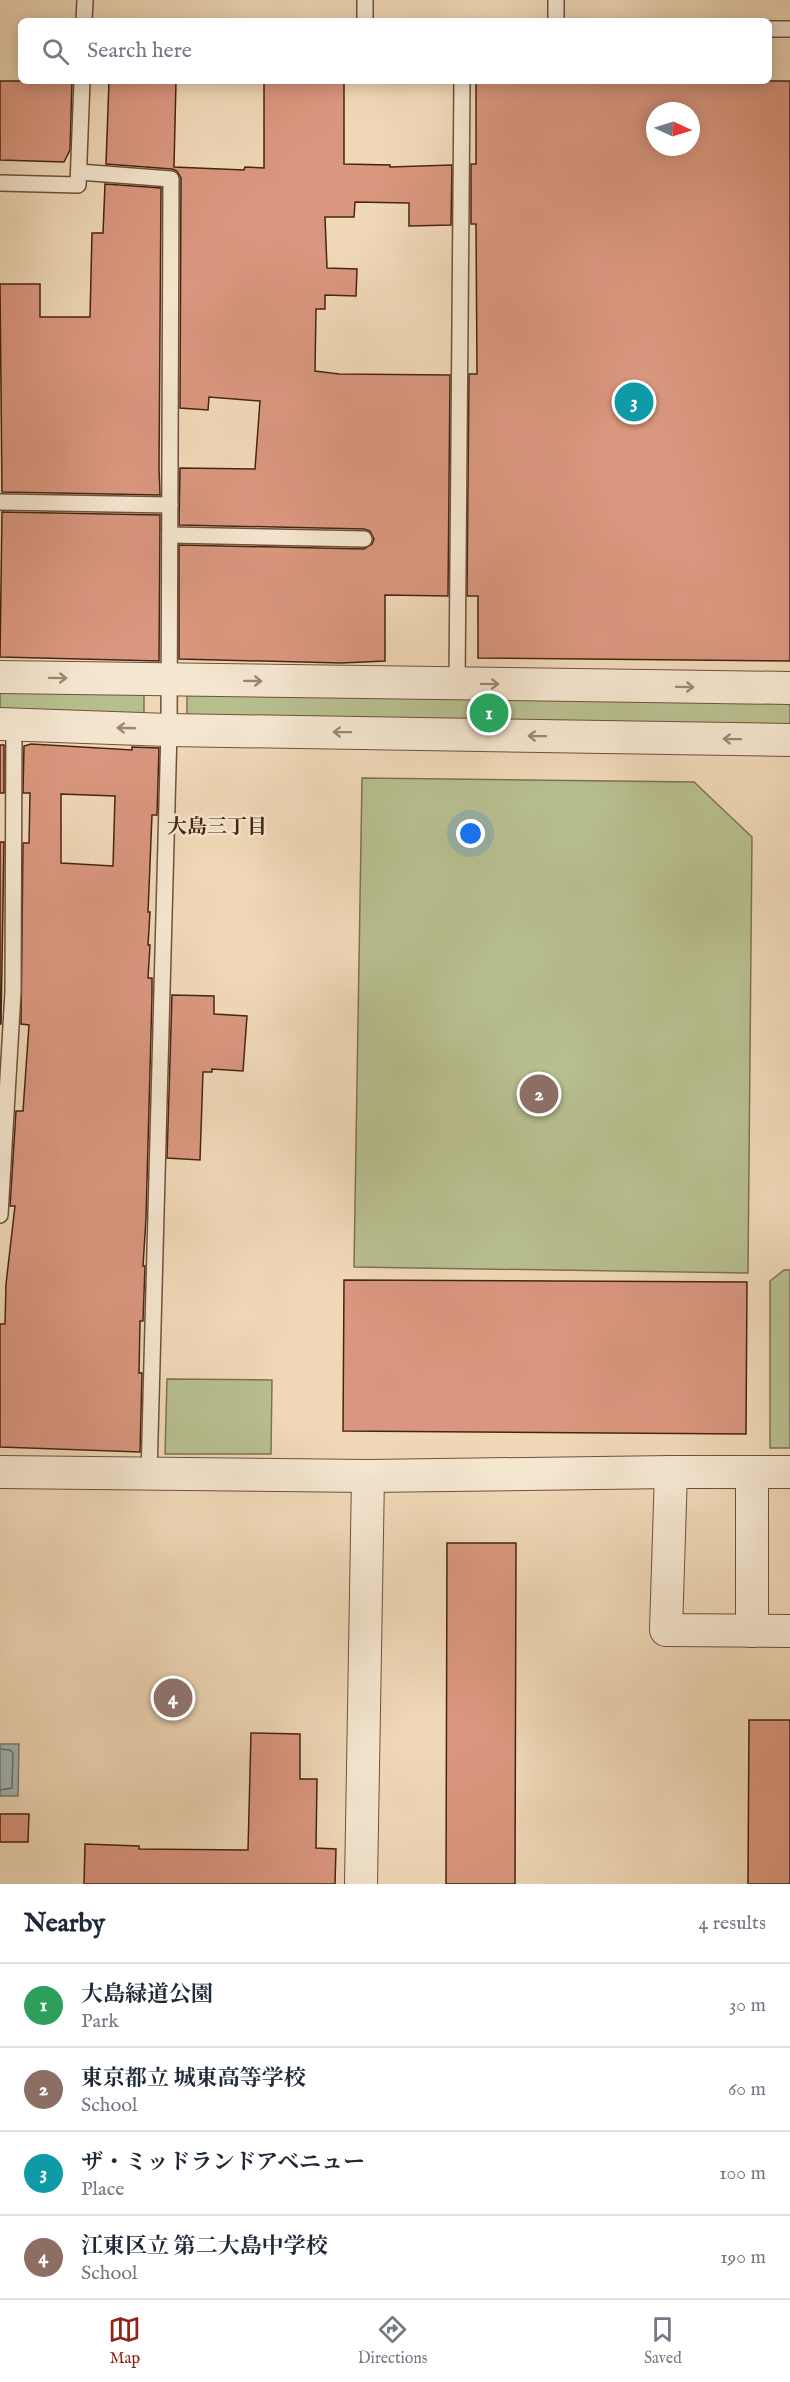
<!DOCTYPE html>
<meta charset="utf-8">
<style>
body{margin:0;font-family:"IM FELL English","Noto Serif JP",serif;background:#f6f6f7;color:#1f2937}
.compass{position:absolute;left:646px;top:102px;width:54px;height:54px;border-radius:50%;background:#fff;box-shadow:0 3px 15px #0003;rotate:94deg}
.you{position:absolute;left:471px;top:834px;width:21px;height:21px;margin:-15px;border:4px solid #fff;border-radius:50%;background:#1a73e8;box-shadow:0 0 0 9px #1a73e833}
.badge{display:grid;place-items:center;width:39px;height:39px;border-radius:50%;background:#8f2418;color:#fff;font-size:20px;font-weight:700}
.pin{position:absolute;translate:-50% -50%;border:3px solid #fff;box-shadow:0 2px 6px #0006}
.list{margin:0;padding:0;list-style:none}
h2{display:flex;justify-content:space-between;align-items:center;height:78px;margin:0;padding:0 24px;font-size:26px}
h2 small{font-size:20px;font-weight:400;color:#747a83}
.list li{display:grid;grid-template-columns:39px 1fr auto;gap:18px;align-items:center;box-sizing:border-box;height:84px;padding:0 24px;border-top:2px solid #e0e1e3}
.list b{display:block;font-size:22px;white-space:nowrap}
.list p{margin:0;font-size:20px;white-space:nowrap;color:#747a83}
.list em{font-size:20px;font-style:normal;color:#747a83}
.icon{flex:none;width:33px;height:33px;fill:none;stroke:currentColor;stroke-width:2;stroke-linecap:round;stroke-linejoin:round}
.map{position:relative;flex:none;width:790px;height:1884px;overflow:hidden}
.search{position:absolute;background:#fff;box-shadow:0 3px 15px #0003;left:18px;right:18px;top:18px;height:66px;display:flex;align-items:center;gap:15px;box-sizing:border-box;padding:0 21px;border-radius:9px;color:#747a83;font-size:22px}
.sheet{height:414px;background:#fff}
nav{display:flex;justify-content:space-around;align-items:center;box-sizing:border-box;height:84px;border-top:2px solid #e0e1e3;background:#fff;font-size:16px;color:#747a83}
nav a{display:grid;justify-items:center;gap:3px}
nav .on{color:#8f2418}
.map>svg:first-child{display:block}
.green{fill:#b8bf8f;stroke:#7f7250;stroke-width:1.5}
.water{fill:#a0b7b9;stroke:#7c7d76;stroke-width:1.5}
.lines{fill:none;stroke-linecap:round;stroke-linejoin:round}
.shore{stroke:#736e66;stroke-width:1.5}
.building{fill:#da977f;stroke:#462512;stroke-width:1.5;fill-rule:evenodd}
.lane-casing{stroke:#70523b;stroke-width:18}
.street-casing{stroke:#70523b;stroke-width:34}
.lane{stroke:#f5e6d0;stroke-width:15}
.street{stroke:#f5e6d0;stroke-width:32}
.oneway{stroke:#9e8671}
.labels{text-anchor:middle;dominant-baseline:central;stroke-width:5;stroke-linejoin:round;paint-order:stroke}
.neighbourhood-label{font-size:20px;font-weight:bold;fill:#462512;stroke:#f5e6d0}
</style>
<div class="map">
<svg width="790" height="1884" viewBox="0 0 790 1884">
<rect width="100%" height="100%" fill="#f0d8b7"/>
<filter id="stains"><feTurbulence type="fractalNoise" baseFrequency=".00333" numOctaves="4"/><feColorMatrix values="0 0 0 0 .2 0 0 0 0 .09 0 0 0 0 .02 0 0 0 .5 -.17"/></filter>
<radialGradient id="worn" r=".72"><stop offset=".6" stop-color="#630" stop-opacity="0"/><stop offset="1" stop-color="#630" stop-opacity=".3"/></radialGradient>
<g class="green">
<polygon points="0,684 144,691 144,715 0,718"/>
<polygon points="187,691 790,694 790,733 187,720"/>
<polygon points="362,778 694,782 752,837 748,1273 354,1267"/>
<polygon points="784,1270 790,1270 790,1448 770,1448 770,1281"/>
<polygon points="167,1379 272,1380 271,1454 165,1454"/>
</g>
<polygon class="water" points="0,1744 19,1744 18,1796 0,1796"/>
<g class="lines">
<polyline class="shore" points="0,1749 10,1750 13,1753 12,1788 0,1790"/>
</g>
<g class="building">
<polygon points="0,81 72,81 70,150 64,162 0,160"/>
<polygon points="109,81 176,81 174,167 244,170 245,167 264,168 264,81 344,81 344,164 390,165 390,167 452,165 451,225 409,226 409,203 355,202 354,217 325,217 327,268 357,269 356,296 325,295 325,309 316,309 315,371 339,374 450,375 448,596 385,595 385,661 341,663 179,659 179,545 364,549 372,544 374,539 370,531 364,529 179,525 180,468 255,469 260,401 209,397 208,410 180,408 181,178 177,171 172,169 106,164"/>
<path d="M476,81h314v580l-312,-3v-62h-11l2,-222h8l-1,-150h-5v-60h5zM655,111h36v36h-36z"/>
<polygon points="105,184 161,188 159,468 160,495 2,492 0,284 40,284 40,317 90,317 92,233 103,233"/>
<polygon points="2,512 160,515 159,661 0,657"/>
<path d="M31,744l101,6v-3l27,1 -2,67h-5l-4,97h2l-2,33h2l-2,33h4v17l-6,223 -3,48h2l-2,55h-3l-1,52h3l-2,79 -140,-5v-123h5l1,-40 9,-78h-5l6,-95h7l6,-86 -8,-1 2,-181h6l1,-50h-7l1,-47zM61,794l54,2 -2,70 -52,-3z"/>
<rect x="0" y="745" width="4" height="48"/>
<polygon points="0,842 4,842 1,1024 0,1024"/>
<polygon points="172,995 214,996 214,1014 247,1016 243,1071 212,1069 212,1072 203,1072 200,1160 167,1158"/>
<polygon points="344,1280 747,1282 746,1434 343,1431"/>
<polygon points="447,1543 516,1543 515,1884 446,1884"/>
<polygon points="749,1720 790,1720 790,1884 748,1884"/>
<polygon points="251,1733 300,1734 300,1779 317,1779 316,1848 336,1849 335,1884 84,1884 85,1844 139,1846 139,1849 248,1850"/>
<polygon points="0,1814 29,1814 28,1842 0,1842"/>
</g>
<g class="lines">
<g class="lane-casing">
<g id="lane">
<polyline points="84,21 85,0"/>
<polyline points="365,21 365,0"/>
<polyline points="556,21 556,0"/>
<polyline points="769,29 790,29"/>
<polyline points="79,172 171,179 169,730 149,1474"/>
<polyline points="0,183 78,185 82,81"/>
<polyline points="0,502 170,505"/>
<polyline points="170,535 364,539"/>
<polyline points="457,684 462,81"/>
<polyline points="0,1215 13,992 14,725"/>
</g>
</g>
<g class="street-casing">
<g id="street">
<polyline points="0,677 790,688"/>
<polyline points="0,724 169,730 790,740"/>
<polyline points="0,1472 368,1476 671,1472 790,1472"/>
<polyline points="671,1472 666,1630 790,1631"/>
<polyline points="752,1473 752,1631"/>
<polyline points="361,1884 368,1476"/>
</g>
</g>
<use href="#lane" class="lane"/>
<use href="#street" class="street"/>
</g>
<defs><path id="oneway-shaft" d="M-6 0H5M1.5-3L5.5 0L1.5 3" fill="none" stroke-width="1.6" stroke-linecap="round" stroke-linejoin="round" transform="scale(1.5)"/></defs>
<g class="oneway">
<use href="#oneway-shaft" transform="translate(58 678) rotate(1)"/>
<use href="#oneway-shaft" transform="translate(253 681) rotate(1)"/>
<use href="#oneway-shaft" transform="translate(490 684) rotate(1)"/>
<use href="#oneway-shaft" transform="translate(685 687) rotate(1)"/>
<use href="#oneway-shaft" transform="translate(126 728) rotate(-178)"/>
<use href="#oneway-shaft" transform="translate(342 732) rotate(-179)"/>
<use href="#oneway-shaft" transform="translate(537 736) rotate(-179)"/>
<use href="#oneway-shaft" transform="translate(732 739) rotate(-179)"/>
</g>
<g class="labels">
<g class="neighbourhood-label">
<text x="217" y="827">大島三丁目</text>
</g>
</g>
<rect width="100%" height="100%" filter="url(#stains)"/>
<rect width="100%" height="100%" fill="url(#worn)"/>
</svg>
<svg class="compass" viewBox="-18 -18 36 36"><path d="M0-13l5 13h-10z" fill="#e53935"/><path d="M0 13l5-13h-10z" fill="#747a83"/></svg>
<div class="you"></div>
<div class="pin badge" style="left:489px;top:713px;background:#2e9e5b">1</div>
<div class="pin badge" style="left:539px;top:1094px;background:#8d6e63">2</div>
<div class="pin badge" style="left:634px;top:402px;background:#0f9aa8">3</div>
<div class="pin badge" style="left:173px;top:1698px;background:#8d6e63">4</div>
<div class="search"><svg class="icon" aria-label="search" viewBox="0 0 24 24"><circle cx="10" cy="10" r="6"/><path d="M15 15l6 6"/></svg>Search here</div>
</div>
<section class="sheet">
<h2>Nearby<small>4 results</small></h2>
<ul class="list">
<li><span class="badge" style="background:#2e9e5b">1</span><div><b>大島緑道公園</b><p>Park</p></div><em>30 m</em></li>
<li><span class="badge" style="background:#8d6e63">2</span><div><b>東京都立 城東高等学校</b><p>School</p></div><em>60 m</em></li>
<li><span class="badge" style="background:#0f9aa8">3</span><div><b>ザ・ミッドランドアベニュー</b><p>Place</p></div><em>100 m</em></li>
<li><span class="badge" style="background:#8d6e63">4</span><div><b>江東区立 第二大島中学校</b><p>School</p></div><em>190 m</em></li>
</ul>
</section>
<nav>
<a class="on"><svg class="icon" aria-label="map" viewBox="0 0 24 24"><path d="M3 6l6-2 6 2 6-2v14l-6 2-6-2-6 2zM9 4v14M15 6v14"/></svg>Map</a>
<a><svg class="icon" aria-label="directions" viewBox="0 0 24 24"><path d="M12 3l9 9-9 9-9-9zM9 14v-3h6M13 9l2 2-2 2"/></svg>Directions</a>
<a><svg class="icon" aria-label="saved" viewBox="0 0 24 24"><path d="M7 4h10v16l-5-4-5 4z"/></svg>Saved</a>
</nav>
